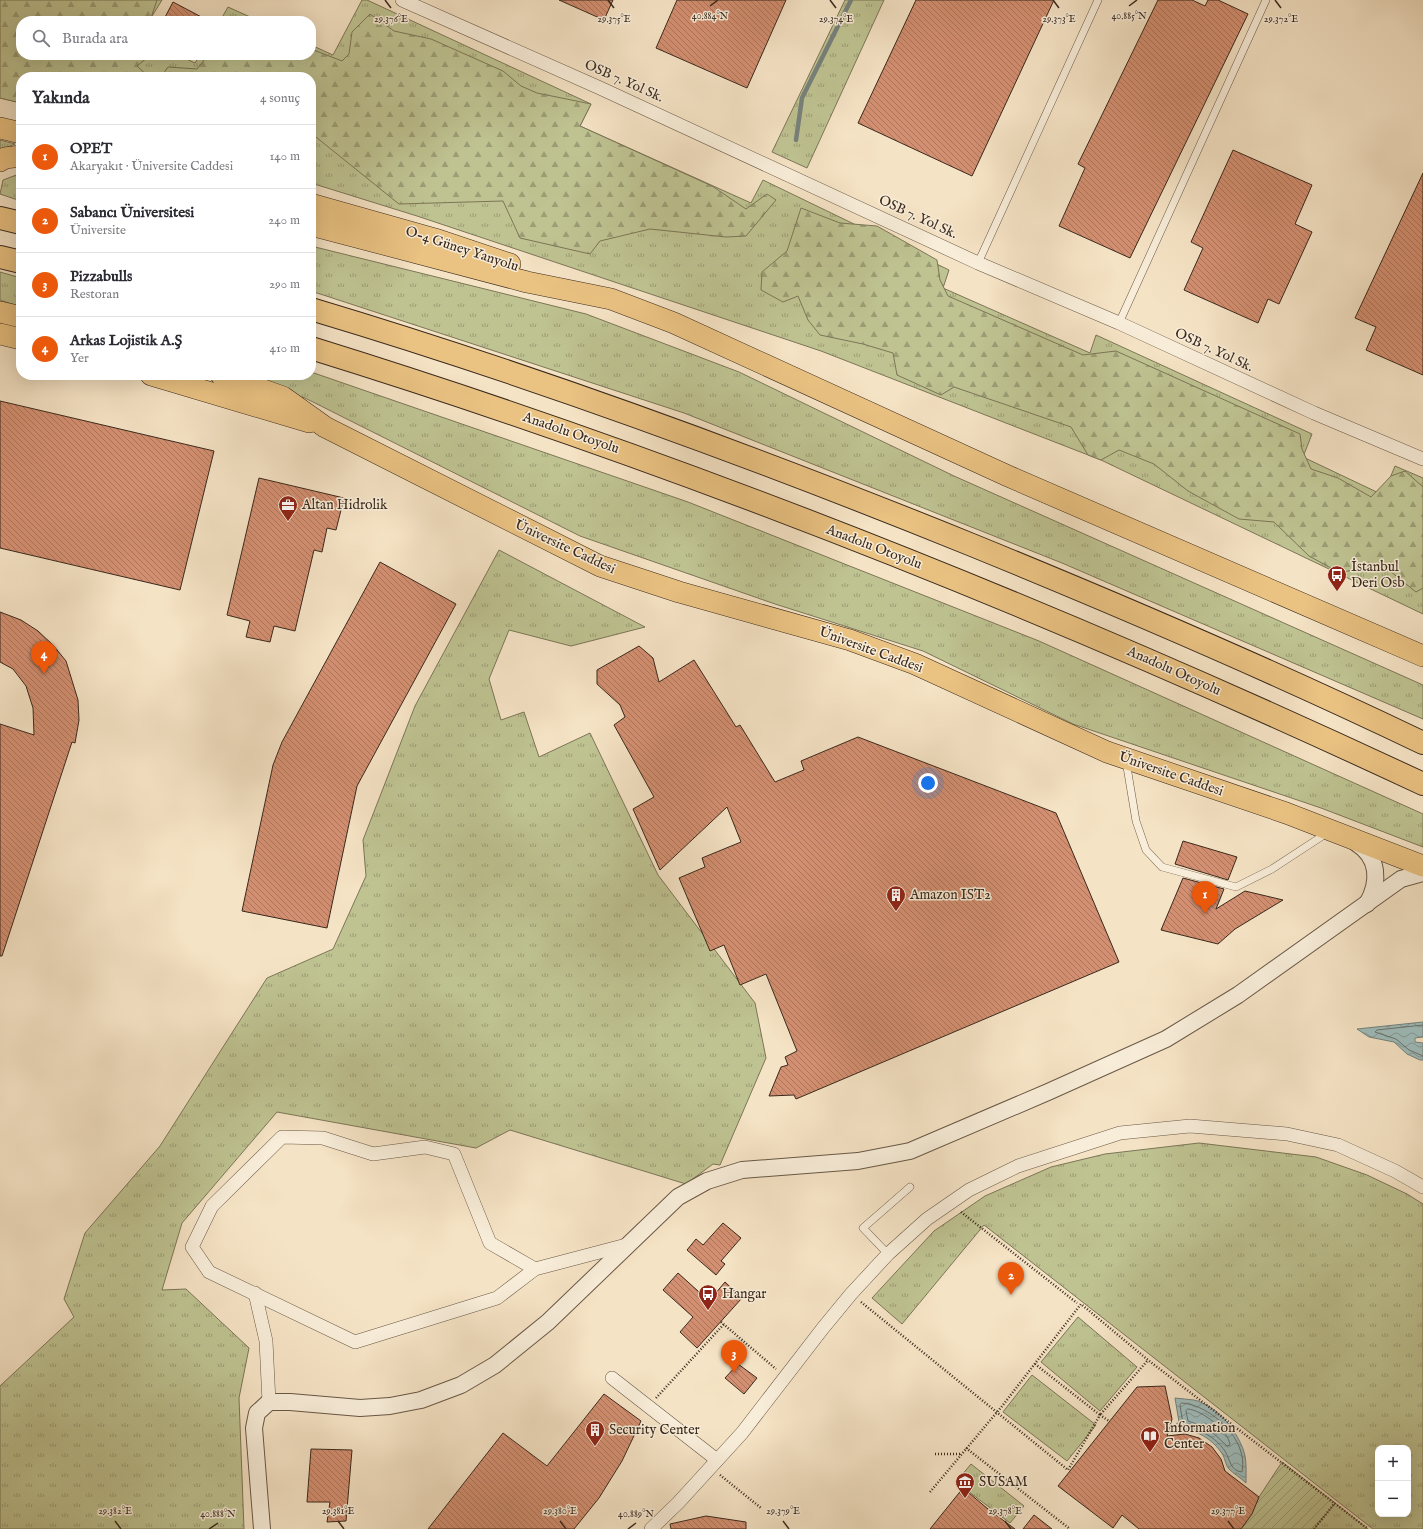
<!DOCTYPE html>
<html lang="tr">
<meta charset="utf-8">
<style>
body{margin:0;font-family:"IM FELL English",serif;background:#f7f7f7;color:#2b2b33}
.controls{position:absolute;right:12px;bottom:12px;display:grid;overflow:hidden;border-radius:8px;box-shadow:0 4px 16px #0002}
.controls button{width:36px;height:36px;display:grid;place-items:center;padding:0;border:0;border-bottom:1px solid #e1e1e2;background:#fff;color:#2b2b33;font:20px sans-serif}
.you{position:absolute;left:928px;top:783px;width:14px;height:14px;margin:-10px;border:3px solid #fff;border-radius:50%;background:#1a73e8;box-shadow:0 0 0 6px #1a73e833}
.badge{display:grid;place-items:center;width:26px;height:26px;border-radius:50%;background:#ea580c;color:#fff;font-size:13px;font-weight:700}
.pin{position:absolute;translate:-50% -33px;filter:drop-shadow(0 1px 2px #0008)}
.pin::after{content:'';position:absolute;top:21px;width:14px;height:12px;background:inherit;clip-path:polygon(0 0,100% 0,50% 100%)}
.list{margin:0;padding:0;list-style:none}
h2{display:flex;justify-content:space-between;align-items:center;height:52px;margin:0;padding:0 16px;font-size:17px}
h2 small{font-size:13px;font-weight:400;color:#7c7c81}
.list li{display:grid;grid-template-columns:26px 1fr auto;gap:12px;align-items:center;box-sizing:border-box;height:64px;padding:0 16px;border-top:1px solid #e1e1e2}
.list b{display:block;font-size:15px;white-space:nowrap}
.list p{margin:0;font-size:13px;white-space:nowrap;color:#7c7c81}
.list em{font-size:13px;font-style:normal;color:#7c7c81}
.icon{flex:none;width:22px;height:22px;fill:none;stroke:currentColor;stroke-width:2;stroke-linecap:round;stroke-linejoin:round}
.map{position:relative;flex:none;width:1423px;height:1529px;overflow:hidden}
.search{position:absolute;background:#fff;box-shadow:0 4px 16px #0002;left:16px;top:16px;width:300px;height:44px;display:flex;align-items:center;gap:10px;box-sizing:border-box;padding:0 14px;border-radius:16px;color:#7c7c81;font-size:15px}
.panel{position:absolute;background:#fff;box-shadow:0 4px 16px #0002;left:16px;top:72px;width:300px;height:308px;border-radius:16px}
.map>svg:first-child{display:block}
.grass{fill:url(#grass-tufts);stroke:#7c7657;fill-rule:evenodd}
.forest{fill:url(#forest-firs);stroke:#7c7657}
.garden{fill:url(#garden-furrows);stroke:#7c7657}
.water{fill:url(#water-waves);stroke:#77827d}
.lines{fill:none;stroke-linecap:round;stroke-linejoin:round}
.shore{stroke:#6c736c;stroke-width:1}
.stream{stroke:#77827d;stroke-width:4.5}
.building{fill:url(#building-back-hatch);stroke:#3a291c}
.service-casing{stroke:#695846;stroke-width:8}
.minor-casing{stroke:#695846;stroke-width:14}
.tertiary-casing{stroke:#695846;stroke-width:18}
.primary-casing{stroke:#3a291c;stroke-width:22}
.motorway-casing{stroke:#3a291c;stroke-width:24}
.path{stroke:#3a291c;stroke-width:2.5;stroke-dasharray:1 2;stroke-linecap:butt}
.service{stroke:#f8edd9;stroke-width:7}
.minor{stroke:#f8edd9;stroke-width:13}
.tertiary{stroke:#f8edd9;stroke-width:16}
.primary{stroke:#eac282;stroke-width:21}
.motorway{stroke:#eac282;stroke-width:22}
.ticks{fill:none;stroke:#3a291c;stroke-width:1.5}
.labels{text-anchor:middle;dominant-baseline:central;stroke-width:3;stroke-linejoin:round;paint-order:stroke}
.street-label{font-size:14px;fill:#3a291c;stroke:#f8edd9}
.poi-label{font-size:14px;fill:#3a291c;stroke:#f8edd9;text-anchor:start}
.ticks-label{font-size:10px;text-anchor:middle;fill:#3a291c;stroke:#f8edd9;stroke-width:3;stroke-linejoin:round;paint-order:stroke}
</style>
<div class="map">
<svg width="1423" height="1529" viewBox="0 0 1423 1529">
<defs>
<pattern id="grass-tufts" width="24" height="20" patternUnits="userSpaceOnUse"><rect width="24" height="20" fill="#bfc392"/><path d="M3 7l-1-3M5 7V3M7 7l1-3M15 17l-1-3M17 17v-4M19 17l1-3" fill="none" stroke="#9c9e76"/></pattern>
<pattern id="forest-firs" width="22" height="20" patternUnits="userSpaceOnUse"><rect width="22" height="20" fill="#bfc392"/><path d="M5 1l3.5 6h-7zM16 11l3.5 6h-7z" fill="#9c9e76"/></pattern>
<pattern id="garden-furrows" width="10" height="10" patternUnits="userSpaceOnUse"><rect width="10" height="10" fill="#bfc392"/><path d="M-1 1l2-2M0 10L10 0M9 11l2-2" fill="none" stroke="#9c9e76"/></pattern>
<pattern id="water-waves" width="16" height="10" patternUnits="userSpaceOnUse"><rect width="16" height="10" fill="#9fbdbd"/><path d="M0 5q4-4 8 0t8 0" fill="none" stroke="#839a99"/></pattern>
<pattern id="building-back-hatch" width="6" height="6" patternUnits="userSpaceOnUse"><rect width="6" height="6" fill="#d38f71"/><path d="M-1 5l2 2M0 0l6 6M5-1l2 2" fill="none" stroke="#ac755c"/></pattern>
</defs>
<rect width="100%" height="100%" fill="#f5e3c5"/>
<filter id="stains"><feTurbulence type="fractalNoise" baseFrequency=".005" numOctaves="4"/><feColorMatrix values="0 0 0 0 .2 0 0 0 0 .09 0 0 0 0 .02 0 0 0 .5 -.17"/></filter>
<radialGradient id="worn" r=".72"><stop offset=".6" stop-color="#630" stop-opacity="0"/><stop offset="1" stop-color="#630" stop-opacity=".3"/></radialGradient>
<g class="grass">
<polygon points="0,0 162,0 149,21 21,21 21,55 178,55 195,63 200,55 311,55 311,45 333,55 362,0 367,0 591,104 580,126 751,203 763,180 949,270 943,288 1090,353 1096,335 1312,434 1303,457 1383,495 1395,466 1423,478 1423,614 1101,460 821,351 417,216 311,183 311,77 21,77 21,103 0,98"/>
<polygon points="845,0 884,0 807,168 772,152"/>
<polygon points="228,7 259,21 220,21"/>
<polygon points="0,140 15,144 0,150"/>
<polygon points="19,174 21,175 21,201 0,194 3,180"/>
<polygon points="311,246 586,314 739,372 954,476 1423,685 1423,719 1062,563 684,413 311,291"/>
<polygon points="0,272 21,278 21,307 0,300"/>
<polygon points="311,372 688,502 1039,641 1423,814 1423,847 1321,808 1073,724 923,651 775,604 580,536 305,398 233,375 311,375"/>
<polygon points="499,550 645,627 571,646 509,630 489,679 501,720 524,712 539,757 590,733 658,875 755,1003 766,1058 720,1165 713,1164 686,1184 510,1130 476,1148 277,1112 182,1223 162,1290 186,1289 249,1348 239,1398 244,1529 0,1529 0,1386 74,1317 64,1299 85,1233 160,1146 267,978 333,949 366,876 363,840 415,706"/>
<path d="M1199,1143l117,14 51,18 40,19 16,10v325h-50l-389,-304 -82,99 -30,-26 62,-67 51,-35 66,-29 54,-13zM1378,1448h30v66h-30z"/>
<polygon points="1078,1317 1137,1367 1100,1411 1041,1362"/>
<polygon points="1032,1375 1096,1425 1067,1461 1003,1412"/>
<polygon points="971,1464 1024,1506 1010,1523 956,1482"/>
<polygon points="1335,1503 1368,1529 1314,1529"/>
</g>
<g class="forest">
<polygon points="0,0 157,0 150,21 21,21 21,55 147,55 148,57 137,66 149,77 21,77 21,103 0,98"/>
<polygon points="370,14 394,31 431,39 503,71 521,86 537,93 591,104 580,126 712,186 746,209 767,194 776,200 746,236 726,237 650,229 600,241 590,254 520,238 503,201 399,204 311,133 311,77 161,77 168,67 197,69 208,55 311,55 311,49 342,61 349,54 352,32"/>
<polygon points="801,208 840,223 877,226 937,260 940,280 948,296 1083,355 1116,351 1300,434 1302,449 1311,469 1338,478 1371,497 1391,476 1405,471 1423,487 1423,588 1416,592 1380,563 1340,573 1309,556 1274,522 1239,519 1188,491 1154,464 1119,450 1101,460 1088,455 1071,427 954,387 941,395 897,375 893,353 863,344 820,335 808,320 798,296 783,302 761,290 762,272 787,251"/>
</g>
<polygon class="garden" points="1282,1462 1335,1503 1314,1529 1241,1529 1250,1516 1259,1497"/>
<g class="water">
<polygon points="1423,1022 1423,1037 1415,1038 1415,1042 1423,1043 1423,1060 1420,1060 1407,1054 1394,1042 1369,1037 1357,1029"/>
<path d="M1175,1398c6,1 13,1 19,2 23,6 41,28 49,49 4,10 3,22 3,34 -5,-5 -12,-9 -17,-14 -3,-3 -4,-10 -6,-14 -10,-16 -30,-29 -48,-24l-4,-3 8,-6z"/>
</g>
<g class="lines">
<g class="shore">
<polyline points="1423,1025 1377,1030 1375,1032 1396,1039 1409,1050 1423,1056"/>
<path d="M1182,1403c29,2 67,37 60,69 -12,-1 -12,-13 -17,-21 -11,-16 -25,-20 -42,-27l-3,-19z"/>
<path d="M1188,1409c14,1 41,22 42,36l-3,1 -19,-18 -20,-7 -2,-10z"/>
</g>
<polyline class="stream" points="796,140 802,98 851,0"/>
</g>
<g class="building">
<polygon points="559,0 613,0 604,20"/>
<polygon points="677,0 786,0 747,88 656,48"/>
<polygon points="916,0 1054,0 972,176 858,123"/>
<polygon points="1158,0 1192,0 1205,6 1208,0 1218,0 1248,14 1130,258 1059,226 1085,168 1078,164"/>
<polygon points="173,2 209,21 163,21"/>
<polygon points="1233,150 1312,185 1295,224 1312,232 1279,304 1268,299 1258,323 1184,290 1203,248 1191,242"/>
<polygon points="1423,173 1423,375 1366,350 1376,327 1355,318"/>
<polygon points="0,401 214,451 180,590 0,548"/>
<polygon points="259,478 344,498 336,530 327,528 322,552 314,550 295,631 274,626 270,642 246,637 250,621 227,615"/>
<polygon points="380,562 456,604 357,786 327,928 242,911 273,765 282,742"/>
<polygon points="0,612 21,620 38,631 53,645 66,661 78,700 79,720 75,743 72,742 2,956 0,956 0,724 34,735 33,708 26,686 13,669 0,662"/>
<polygon points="639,646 653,658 659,682 694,660 736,727 740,725 775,782 804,770 801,761 858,737 1056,813 1119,962 796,1099 794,1095 769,1096 781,1067 788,1065 785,1057 797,1051 766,974 740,985 724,945 710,951 679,878 705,867 702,858 741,842 727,807 660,870 633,809 654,797 614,725 625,717 620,705 597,684 597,670"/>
<polygon points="1183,841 1237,857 1228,880 1175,864"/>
<polygon points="1183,878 1224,889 1216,909 1245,891 1283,900 1235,929 1218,944 1161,930"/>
<polygon points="723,1223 741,1238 721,1261 725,1264 716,1275 687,1250 696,1239 703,1245"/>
<polygon points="678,1273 709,1301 725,1282 742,1298 697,1348 680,1332 693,1317 663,1290"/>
<polygon points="738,1364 757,1378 744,1394 725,1378"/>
<polygon points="1165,1386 1172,1419 1167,1436 1185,1434 1199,1438 1212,1447 1221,1459 1225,1471 1259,1497 1252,1514 1241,1529 1139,1529 1122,1515 1113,1528 1058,1486 1137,1387"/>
<polygon points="604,1394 641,1421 622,1461 599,1498 574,1529 428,1529 503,1433 547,1466"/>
<polygon points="311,1449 352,1450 346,1521 327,1522 330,1502 307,1502"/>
<polygon points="963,1488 988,1509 1015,1529 930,1529"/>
<polygon points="1034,1515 1052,1529 1023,1529"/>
<polygon points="706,1516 746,1522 746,1529 671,1529 670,1524"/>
</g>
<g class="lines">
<g class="service-casing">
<g id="service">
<polyline points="978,263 1098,0"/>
<polyline points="1119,323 1266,0"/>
<polyline points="1126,761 1136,821 1146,850 1162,867 1236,887 1272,869 1327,833"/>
<polyline points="888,1254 863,1228 910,1187"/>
</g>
</g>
<g class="minor-casing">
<g id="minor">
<polyline points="402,0 600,88 978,263 1119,323 1314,413 1423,459"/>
<polyline points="535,1269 490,1243 454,1154 425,1147 373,1154 323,1138 282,1137 212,1206 192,1247 209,1272 355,1342 497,1298 535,1269 630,1244"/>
<polyline points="255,1293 266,1341 269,1402"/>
<polyline points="612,1378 717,1460"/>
<polyline points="651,1529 678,1503 742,1433 823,1328 851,1294 888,1254 927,1219 969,1190 1018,1166 1120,1133 1190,1126 1287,1134 1338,1145 1395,1171 1423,1187"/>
</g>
</g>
<g class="tertiary-casing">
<g id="tertiary">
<path d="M1356,843c23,14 24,39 11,61"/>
<polyline points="262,1529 254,1428 257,1413 269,1402 290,1402 360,1408 390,1406 421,1400 461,1385 495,1365 548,1322 678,1197 707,1181 742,1170 858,1161 910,1151 1048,1092 1166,1039 1238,995 1401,879 1423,873"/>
</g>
</g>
<g class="primary-casing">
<g id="primary">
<polyline points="0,128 21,133"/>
<polyline points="0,161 5,158 21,156"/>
<polyline points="311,204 435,239 510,264"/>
<polyline points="311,225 527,282 611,299 674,323 1008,476 1423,656"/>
<polyline points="0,312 21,317"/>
<polyline points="0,334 21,339"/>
<polyline points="151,375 309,422"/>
<polyline points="221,375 283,397 325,427 600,566 679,592 850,640 915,664 1107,752 1286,813 1423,866"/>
</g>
</g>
<g class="motorway-casing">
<g id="motorway">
<polyline points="0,218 21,223"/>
<polyline points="0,257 21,262"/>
<path d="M311,309c224,67 444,148 661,236 152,62 303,127 451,198"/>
<path d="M311,348c381,118 751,267 1112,436"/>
</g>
</g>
<g class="path">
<polyline points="961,1212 1077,1303"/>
<polyline points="861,1302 1068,1470 1100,1415 1109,1421"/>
<polyline points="721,1322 776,1369"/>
<polyline points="1035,1364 1100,1415 1148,1360"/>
<polyline points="656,1398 724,1324"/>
<polyline points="966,1448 1070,1529"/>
<polyline points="935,1454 960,1454"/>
<polyline points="720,1475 761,1508"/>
<polyline points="930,1492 1003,1405 1081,1304 1148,1360 1368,1529"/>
<polyline points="1314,1529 1335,1503"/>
</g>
<use href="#service" class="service"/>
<use href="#minor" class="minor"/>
<use href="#tertiary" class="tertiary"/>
<use href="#primary" class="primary"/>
<use href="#motorway" class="motorway"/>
</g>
<path class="ticks" d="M385,0l6,8M608,0l6,8M830,0l6,8M1053,0l6,8M1275,0l6,8M710,6l8,-6M1129,6l8,-6M115,1521l6,8M338,1521l6,8M560,1521l6,8M783,1521l6,8M1005,1521l6,8M1228,1521l6,8M209,1529l9,-6M628,1529l8,-6"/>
<defs>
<g id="office-pin" transform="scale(1)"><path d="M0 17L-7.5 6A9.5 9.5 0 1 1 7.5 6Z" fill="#8f2418" stroke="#f8edd9"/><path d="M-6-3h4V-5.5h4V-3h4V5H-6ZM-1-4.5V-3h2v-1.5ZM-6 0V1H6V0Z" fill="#fff"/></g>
<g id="bus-pin" transform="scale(1)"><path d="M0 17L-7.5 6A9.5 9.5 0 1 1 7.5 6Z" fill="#8f2418" stroke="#f8edd9"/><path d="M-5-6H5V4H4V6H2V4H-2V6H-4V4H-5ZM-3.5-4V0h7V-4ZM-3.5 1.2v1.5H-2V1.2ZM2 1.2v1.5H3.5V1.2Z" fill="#fff"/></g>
<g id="building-pin" transform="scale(1)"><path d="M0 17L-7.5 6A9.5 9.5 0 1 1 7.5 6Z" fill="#8f2418" stroke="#f8edd9"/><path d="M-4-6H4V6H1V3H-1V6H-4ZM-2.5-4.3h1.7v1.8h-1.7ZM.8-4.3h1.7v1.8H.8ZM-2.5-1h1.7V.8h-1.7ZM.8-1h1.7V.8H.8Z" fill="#fff"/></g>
<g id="library-pin" transform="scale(1)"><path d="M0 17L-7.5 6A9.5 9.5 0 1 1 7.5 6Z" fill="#8f2418" stroke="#f8edd9"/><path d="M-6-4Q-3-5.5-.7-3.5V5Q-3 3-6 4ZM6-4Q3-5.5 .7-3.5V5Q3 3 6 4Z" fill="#fff"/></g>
<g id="museum-pin" transform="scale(1)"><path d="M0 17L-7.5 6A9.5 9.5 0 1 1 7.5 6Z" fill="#8f2418" stroke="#f8edd9"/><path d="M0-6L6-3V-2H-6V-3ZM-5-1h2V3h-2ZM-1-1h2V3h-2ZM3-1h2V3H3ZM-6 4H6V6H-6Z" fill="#fff"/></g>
</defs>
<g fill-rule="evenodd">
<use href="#office-pin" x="288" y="505"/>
<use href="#bus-pin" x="1337" y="575"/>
<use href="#building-pin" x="896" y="895"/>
<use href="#bus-pin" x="708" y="1294"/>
<use href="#building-pin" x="595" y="1430"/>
<use href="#library-pin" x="1150" y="1436"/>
<use href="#museum-pin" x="965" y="1482"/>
</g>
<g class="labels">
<g class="street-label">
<text transform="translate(624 81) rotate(24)">OSB 7. Yol Sk.</text>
<text transform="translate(918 217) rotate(25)">OSB 7. Yol Sk.</text>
<text transform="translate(462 249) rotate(18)">O-4 Güney Yanyolu</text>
<text transform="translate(1214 350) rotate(25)">OSB 7. Yol Sk.</text>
<text transform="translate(571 433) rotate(19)">Anadolu Otoyolu</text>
<text transform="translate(565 547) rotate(25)">Üniversite Caddesi</text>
<text transform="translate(874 547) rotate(21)">Anadolu Otoyolu</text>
<text transform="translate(871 650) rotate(20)">Üniversite Caddesi</text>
<text transform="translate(1174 671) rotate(24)">Anadolu Otoyolu</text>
<text transform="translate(1171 774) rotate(19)">Üniversite Caddesi</text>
</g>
<g class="poi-label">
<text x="302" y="505">Altan Hidrolik</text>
<text x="1351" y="567">İstanbul<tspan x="1351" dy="16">Deri Osb</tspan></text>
<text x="910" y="895">Amazon IST2</text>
<text x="722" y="1294">Hangar</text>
<text x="1164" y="1428">Information<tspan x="1164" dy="16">Center</tspan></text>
<text x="609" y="1430">Security Center</text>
<text x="979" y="1482">SUSAM</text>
</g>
</g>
<g class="ticks-label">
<text x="710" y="19">40.884°N</text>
<text x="1129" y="19">40.885°N</text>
<text x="391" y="22">29.376°E</text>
<text x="614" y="22">29.375°E</text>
<text x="836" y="22">29.374°E</text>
<text x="1281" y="22">29.372°E</text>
<text x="1059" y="22">29.373°E</text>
<text x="115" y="1514">29.382°E</text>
<text x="338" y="1514">29.381°E</text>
<text x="560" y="1514">29.380°E</text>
<text x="783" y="1514">29.379°E</text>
<text x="1005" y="1514">29.378°E</text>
<text x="1228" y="1514">29.377°E</text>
<text x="218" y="1517">40.888°N</text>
<text x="636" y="1517">40.889°N</text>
</g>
<rect width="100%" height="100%" filter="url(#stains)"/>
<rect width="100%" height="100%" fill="url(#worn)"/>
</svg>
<div class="controls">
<button>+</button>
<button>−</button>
</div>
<div class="you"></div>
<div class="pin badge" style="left:1205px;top:914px">1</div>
<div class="pin badge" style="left:1011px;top:1295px">2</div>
<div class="pin badge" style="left:734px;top:1373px">3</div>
<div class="pin badge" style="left:44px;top:674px">4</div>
<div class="search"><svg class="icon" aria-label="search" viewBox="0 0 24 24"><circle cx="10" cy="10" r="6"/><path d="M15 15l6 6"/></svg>Burada ara</div>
<section class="panel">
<h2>Yakında<small>4 sonuç</small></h2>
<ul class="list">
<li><span class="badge">1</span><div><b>OPET</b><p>Akaryakıt · Üniversite Caddesi</p></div><em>140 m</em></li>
<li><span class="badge">2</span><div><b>Sabancı Üniversitesi</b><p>Üniversite</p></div><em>240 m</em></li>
<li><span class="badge">3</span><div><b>Pizzabulls</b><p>Restoran</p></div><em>290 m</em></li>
<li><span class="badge">4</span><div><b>Arkas Lojistik A.Ş</b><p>Yer</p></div><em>410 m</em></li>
</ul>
</section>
</div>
